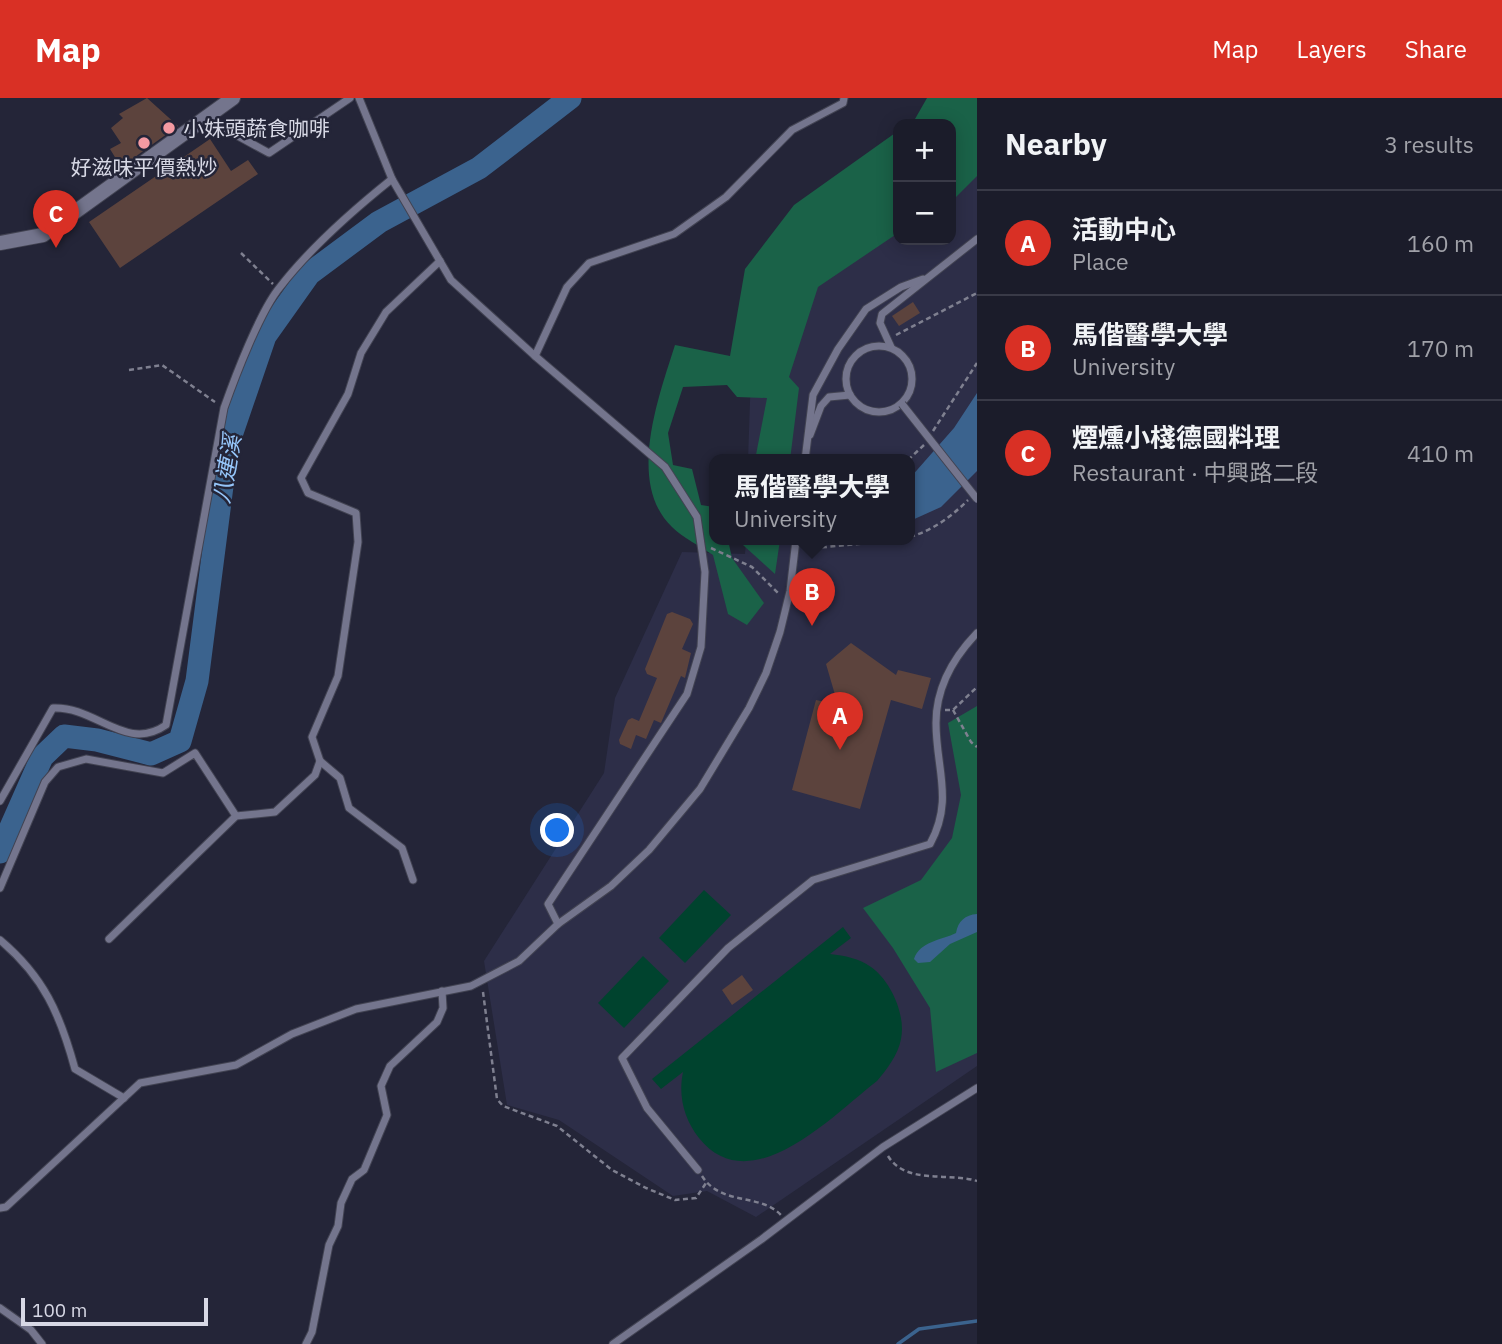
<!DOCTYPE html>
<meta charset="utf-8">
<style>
body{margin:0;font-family:"IBM Plex Sans","Noto Sans TC",sans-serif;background:#242532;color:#f1f3f6}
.controls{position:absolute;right:21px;top:21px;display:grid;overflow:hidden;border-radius:14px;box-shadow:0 4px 18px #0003}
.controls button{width:63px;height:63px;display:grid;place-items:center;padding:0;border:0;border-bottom:2px solid #393a47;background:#1b1c2a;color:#f1f3f6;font:35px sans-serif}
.scale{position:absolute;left:21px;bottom:18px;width:187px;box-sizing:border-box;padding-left:7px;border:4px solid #d7d8e5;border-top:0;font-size:19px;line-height:24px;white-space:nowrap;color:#d7d8e5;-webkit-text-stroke:5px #242538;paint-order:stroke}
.you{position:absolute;left:558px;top:733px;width:24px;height:24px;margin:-18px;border:5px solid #fff;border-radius:50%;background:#1a73e8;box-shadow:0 0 0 10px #1a73e833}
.badge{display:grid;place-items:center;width:46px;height:46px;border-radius:50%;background:#d93025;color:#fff;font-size:23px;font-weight:700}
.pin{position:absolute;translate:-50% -58px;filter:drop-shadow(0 2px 4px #0008)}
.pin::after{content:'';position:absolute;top:37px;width:24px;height:21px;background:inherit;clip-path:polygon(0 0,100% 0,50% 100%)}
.popup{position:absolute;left:709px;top:356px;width:206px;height:91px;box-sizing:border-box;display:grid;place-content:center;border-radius:14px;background:#1b1c2a;filter:drop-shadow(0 2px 5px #0005);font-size:23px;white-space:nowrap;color:#a0a1a8}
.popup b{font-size:26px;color:#f1f3f6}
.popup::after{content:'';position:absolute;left:50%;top:100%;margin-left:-14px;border:14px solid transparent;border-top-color:#1b1c2a}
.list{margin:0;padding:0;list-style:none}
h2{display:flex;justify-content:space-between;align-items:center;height:91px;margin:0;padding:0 28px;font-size:30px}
h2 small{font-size:23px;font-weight:400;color:#a0a1a8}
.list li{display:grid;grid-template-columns:46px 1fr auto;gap:21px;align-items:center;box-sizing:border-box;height:105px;padding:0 28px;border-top:2px solid #393a47}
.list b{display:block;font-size:26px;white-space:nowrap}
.list p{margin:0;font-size:23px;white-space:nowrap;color:#a0a1a8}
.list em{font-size:23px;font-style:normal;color:#a0a1a8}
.map{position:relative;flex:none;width:977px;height:1246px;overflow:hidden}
header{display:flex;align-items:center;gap:42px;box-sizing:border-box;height:98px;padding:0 35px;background:#d93025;color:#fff}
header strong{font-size:33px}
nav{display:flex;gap:38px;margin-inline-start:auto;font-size:24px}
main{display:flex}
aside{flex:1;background:#1b1c2a}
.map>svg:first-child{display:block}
.built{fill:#2d2e48}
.green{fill:#00432e}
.forest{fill:#1a6248}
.water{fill:#3b638e}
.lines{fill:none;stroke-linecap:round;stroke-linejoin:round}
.stream{stroke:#3b638e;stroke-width:3.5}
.river{stroke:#3b638e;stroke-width:23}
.building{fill:#5c433d}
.lane-casing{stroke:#424352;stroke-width:9}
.street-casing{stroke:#424352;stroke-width:16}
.path{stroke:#7f8090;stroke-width:2.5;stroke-dasharray:5 3.5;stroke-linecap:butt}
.lane{stroke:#74758d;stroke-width:7}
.street{stroke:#74758d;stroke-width:14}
.lane-bridge-casing{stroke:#424352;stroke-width:9;stroke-linecap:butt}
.lane-bridge{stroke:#74758d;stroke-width:7}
.poi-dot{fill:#f49aa2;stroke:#242538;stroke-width:2.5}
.labels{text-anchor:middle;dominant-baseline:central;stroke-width:5;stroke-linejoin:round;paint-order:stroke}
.poi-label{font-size:21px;fill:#d7d8e5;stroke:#242538;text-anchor:start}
.water-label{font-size:23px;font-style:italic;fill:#96c6fa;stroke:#242538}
</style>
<header>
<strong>Map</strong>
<nav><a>Map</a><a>Layers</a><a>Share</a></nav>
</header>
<main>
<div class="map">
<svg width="977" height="1246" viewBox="0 0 977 1246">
<rect width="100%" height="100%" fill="#242538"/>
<polygon class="built" points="977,0 977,968 756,1119 707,1093 673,1098 559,1022 507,1007 484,863 604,675 615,600 682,454 745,456 746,442 910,442 910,362 748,362 751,275 898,77 898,142 951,142 951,26"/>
<g class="green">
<polygon points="704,792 731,817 685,865 659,840"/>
<path d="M843,829l8,11 -21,16c15,2 29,4 41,13 20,14 35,48 30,72 -3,16 -14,30 -24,42 -43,33 -126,122 -178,57 -15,-19 -21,-42 -16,-66l-22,17 -9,-10z"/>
<polygon points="643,858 669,883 624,930 598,905"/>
</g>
<g class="forest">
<polygon points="927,0 977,0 977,78 951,104 951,26 907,26 915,21"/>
<path d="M898,33v102l-80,54 -29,90 10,11 -9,72h-35l12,-62 -30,-1 -10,-12 -44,2 -15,46 5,32 19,4 9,36 13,2v33h14l4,18 32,45 -17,22 -19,-11 -15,-59c-13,-9 -30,-17 -41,-28 -46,-44 -13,-131 3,-182l55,11 15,-87 49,-64z"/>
<polygon points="743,442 780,442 775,476 743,447"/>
<polygon points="977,608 977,955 936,974 930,910 893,850 863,810 921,782 952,740 961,697 948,625"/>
</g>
<g class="water">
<polygon points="977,295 977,373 941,409 910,423 910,380 954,330"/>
<path d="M977,816v18l-27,12 -20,18 -12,1 -4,-4c6,-18 28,-19 42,-26 2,-12 9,-18 21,-19z"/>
</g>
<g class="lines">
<polyline class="stream" points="898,1246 919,1231 977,1223"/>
<polyline class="river" points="0,754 42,659 64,638 97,642 151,656 180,643 197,583 227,349 265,238 309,176 379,124 479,70 570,0"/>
</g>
<g class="building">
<polygon points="147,0 178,28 121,69 110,51 121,45 111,30 123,20 119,16"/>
<polygon points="210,41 231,73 248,62 258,76 120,170 89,124"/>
<polygon points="913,204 920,215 899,228 892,218"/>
<polygon points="672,514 690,521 693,526 682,551 691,555 685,580 681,578 661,625 654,622 646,641 636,637 631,651 620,646 619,642 628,622 632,620 639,623 657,580 647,576 645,571 667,516"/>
<polygon points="851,545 896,577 898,572 931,580 922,611 891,602 860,711 792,692 816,602 838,607 826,566"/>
<polygon points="742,877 753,892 732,907 722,892"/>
</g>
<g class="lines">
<g class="lane-casing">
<g id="lane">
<polyline points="359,0 392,81 451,182 535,258 665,369 697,419 705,474 701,549 687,596 548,806 558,826"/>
<polyline points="205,20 269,55 350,0"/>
<circle cx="879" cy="281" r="33"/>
<polyline points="891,249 880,225 882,216 977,141"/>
<polyline points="535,258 567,189 589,165 674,136 726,99 792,32 843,5 844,0"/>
<polyline points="810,337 821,308 829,299 850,297"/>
<polyline points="805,362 813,297 838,251 866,211 901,189 923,181"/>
<polyline points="320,663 340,680 349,710 402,750 413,782"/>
<path d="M0,703l53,-93c43,-2 73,45 113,17l58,-317c11,-31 36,-97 56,-121 31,-40 72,-76 112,-108"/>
<polyline points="0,790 45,684 58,669 86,661 163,675 195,655 236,718"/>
<polyline points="109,841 236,718 275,714 315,677 320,663 312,639 338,578 358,444 356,415 308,395 301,380 348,296 361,255 386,214 440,163"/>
<path d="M0,842c44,37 60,74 75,129l49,29"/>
<path d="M698,1072l-51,-62 -25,-50 106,-110 85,-68 117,-36c24,-44 6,-75 6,-121 0,-35 18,-66 41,-90"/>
<polyline points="0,1110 6,1109 140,985 236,967 292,936 356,911 471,888 519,863 558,826 611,788 649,752 700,691 749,610 766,575 780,534 790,493 796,442"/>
<polyline points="0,1210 31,1232 42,1246"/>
<polyline points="306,1246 312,1234 329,1147 338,1128 341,1105 352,1081 364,1072 387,1017 381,988 390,968 437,924 443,910 442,893"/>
<polyline points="613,1246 762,1141 883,1049 977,990"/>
</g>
</g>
<g class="street-casing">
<polyline id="street" points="0,145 43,137 233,0"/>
</g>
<g class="path">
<polyline points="241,155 273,186"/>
<polyline points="896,237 977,195"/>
<polyline points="129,272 162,267 215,304"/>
<polyline points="933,333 977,265"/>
<polyline points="908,362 924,347"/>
<path d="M910,439c23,-7 41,-20 58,-37"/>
<polyline points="711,450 752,469 780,497"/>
<polyline points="805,451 899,442"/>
<polyline points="945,612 953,612 977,589"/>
<polyline points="953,612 971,644 977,649"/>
<polyline points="483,894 497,1001 503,1008 557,1028 612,1072 646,1090 675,1102 696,1100 706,1085"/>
<path d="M888,1058c18,29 60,16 89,25"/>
<path d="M702,1078c19,30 58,17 79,39"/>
</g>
<use href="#lane" class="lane"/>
<use href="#street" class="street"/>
<g class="lane-bridge-casing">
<polyline id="lane-bridge" points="902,306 977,401"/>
</g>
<use href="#lane-bridge" class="lane-bridge"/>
</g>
<g class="poi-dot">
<circle cx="169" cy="30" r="7"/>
<circle cx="144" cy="45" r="7"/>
</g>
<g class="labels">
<g class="poi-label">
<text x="183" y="30">小妹頭蔬食咖啡</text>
<text x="144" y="69" text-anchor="middle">好滋味平價熱炒</text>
</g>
<g class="water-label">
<text transform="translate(226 371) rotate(-80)">八連溪</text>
</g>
</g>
</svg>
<div class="controls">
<button>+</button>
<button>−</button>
</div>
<div class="scale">100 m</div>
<div class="you"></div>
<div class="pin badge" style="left:840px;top:652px">A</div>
<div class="pin badge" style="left:812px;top:528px">B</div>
<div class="popup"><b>馬偕醫學大學</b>University</div>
<div class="pin badge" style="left:56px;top:150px">C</div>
</div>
<aside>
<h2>Nearby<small>3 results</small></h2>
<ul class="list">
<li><span class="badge">A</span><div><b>活動中心</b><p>Place</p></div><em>160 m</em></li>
<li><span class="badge">B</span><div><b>馬偕醫學大學</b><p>University</p></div><em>170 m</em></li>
<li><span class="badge">C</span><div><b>煙燻小棧德國料理</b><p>Restaurant · 中興路二段</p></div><em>410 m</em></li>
</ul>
</aside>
</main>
